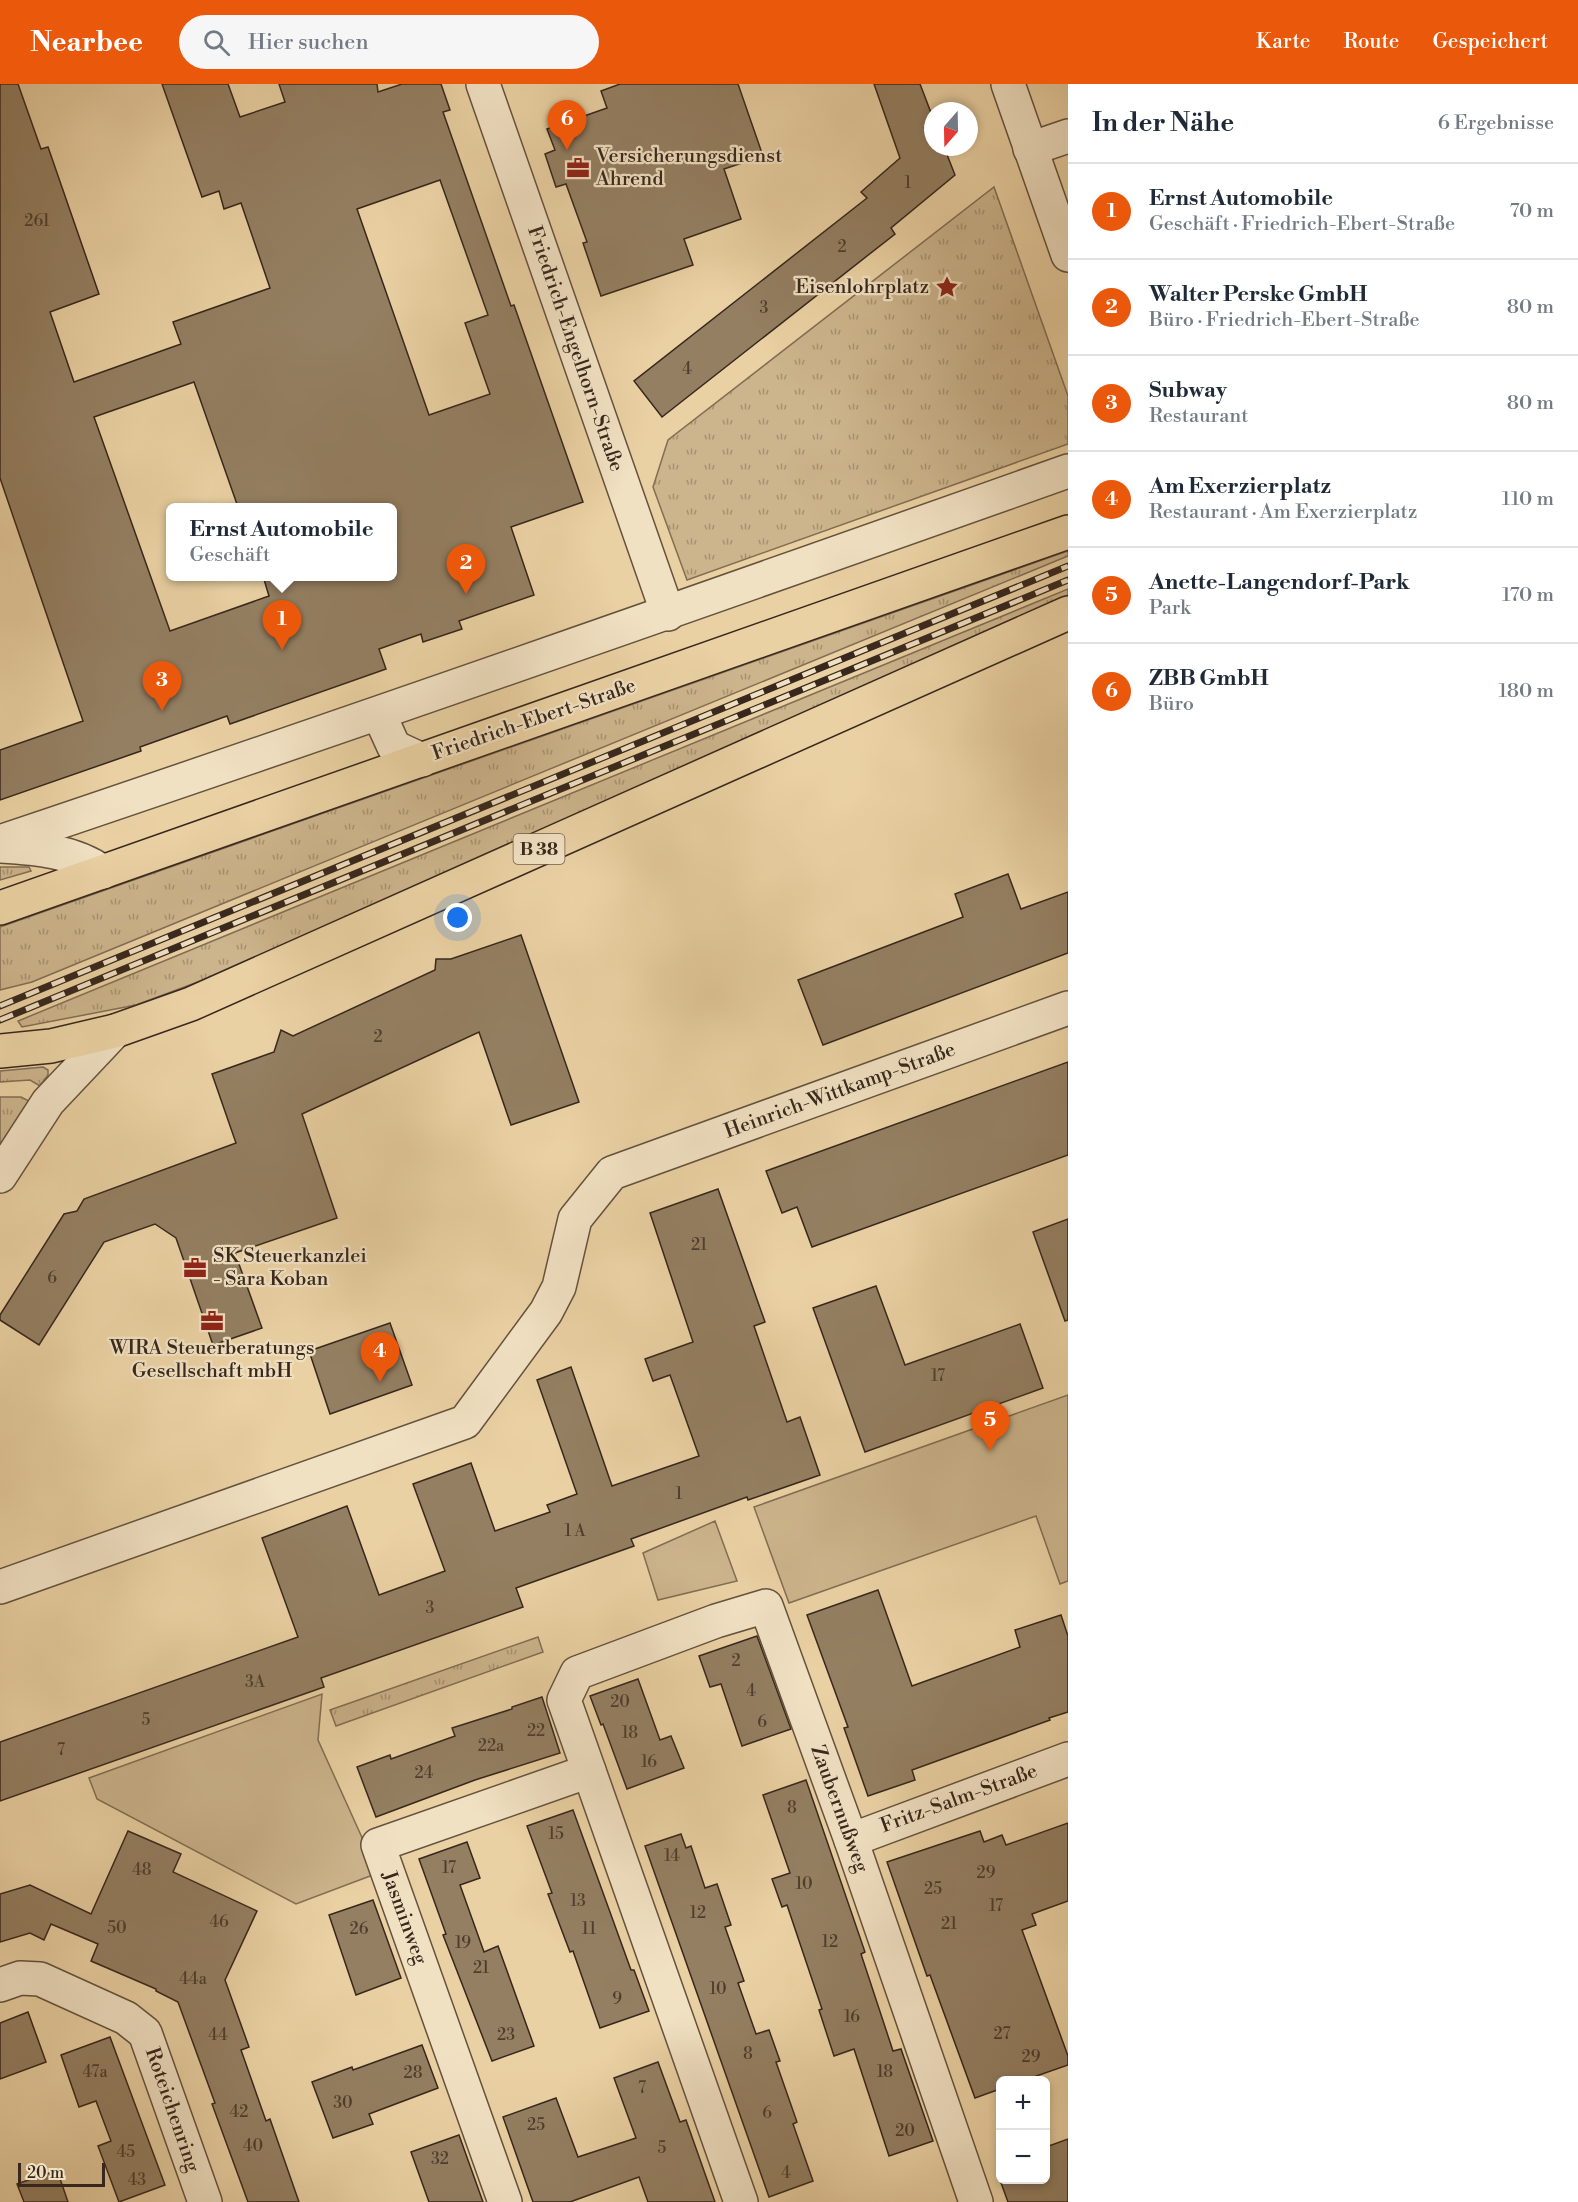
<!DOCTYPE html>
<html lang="de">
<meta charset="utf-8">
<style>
body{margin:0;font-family:"Libre Bodoni",serif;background:#f6f6f7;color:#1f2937}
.controls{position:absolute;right:18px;bottom:18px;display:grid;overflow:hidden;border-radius:9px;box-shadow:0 3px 9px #0003}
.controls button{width:54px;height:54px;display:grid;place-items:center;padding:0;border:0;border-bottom:2px solid #e0e1e3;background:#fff;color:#1f2937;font:30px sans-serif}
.compass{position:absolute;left:924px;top:18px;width:54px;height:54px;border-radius:50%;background:#fff;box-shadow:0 3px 9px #0003;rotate:200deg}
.scale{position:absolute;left:18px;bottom:15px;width:87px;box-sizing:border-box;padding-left:6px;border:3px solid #37271c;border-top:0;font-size:16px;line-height:21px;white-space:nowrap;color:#37271c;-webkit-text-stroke:4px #f1e1c3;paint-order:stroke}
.you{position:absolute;left:458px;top:834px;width:21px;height:21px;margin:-15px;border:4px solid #fff;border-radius:50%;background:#1a73e8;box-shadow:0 0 0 9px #1a73e833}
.badge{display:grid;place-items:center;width:39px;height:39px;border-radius:50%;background:#ea580c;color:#fff;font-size:20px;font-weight:700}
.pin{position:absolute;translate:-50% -50px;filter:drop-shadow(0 2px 3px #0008)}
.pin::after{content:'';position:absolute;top:32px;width:21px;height:18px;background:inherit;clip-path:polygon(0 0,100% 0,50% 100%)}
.popup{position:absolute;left:166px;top:419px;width:231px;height:78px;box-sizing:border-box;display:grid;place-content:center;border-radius:9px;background:#fff;filter:drop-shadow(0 2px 4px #0005);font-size:20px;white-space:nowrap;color:#747a83}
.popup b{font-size:22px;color:#1f2937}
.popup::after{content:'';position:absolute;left:50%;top:100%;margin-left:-12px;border:12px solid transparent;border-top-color:#fff}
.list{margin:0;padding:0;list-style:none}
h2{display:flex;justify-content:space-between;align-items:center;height:78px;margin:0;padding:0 24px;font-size:26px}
h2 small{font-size:20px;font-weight:400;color:#747a83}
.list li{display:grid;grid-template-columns:39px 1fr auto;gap:18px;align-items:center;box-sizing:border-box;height:96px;padding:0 24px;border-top:2px solid #e0e1e3}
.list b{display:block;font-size:22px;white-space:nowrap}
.list p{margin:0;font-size:20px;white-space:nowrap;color:#747a83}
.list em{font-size:20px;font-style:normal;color:#747a83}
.icon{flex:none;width:33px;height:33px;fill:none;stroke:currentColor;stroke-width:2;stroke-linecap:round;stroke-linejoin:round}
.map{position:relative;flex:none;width:1068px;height:2118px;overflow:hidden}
header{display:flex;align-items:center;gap:36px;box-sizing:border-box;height:84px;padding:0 30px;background:#ea580c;color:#fff}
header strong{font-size:28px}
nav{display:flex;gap:33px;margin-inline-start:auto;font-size:21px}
.search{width:420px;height:54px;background:#f6f6f7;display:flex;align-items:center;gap:15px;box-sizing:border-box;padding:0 21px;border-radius:33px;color:#747a83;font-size:22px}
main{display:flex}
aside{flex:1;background:#fff}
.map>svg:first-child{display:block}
.grass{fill:url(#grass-tufts);stroke:#826e54;stroke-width:1.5}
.park{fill:#ccb48c;stroke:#826e54;stroke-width:1.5}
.building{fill:#947f62;stroke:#37271c;stroke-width:1.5;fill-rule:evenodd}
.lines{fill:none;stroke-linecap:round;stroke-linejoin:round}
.minor-casing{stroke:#64523e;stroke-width:36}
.major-casing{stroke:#37271c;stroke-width:36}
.minor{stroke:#f1e1c3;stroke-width:33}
.major{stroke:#ead1a3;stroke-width:33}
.rail-casing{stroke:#37271c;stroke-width:7}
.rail{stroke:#f1e1c3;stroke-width:4.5;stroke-dasharray:14;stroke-linecap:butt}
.labels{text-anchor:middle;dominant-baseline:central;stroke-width:4.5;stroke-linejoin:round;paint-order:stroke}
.number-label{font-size:16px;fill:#4e3d2e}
.shield{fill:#f1e1c3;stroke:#6f5f4e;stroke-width:1.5}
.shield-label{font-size:18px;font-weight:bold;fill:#37271c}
.poi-label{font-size:20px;fill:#37271c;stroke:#f1e1c3;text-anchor:start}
.street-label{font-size:20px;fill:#37271c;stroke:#f1e1c3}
</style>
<header>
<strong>Nearbee</strong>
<div class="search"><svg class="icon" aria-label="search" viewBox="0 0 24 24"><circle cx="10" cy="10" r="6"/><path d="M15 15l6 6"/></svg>Hier suchen</div>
<nav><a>Karte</a><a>Route</a><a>Gespeichert</a></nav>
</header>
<main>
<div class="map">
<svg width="1068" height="2118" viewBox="0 0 1068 2118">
<defs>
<pattern id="grass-tufts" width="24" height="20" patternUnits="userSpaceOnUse" patternTransform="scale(1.5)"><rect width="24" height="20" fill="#ccb48c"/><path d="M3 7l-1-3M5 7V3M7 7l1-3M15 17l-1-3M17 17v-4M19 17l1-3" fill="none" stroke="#a69272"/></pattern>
</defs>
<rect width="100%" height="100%" fill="#ead1a3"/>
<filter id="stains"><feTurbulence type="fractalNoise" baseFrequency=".00333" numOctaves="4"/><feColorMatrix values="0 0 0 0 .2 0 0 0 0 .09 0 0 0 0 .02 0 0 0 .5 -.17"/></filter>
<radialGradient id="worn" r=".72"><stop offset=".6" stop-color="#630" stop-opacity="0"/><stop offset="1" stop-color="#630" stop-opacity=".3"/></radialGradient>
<g class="grass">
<polygon points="994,103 1068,312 1068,360 687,496 653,403 668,356"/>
<polygon points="1068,467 1068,472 32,898 0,906 0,843"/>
<polygon points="1068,505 1068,511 214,892 136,921 22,943 18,937"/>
<polygon points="0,783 29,783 31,787 0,796"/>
<polygon points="43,983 48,986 48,991 40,1002 30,996 0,998 0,987"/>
<polygon points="0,1013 21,1013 29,1017 0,1061"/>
<polygon points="538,1553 543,1568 336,1642 330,1626"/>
</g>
<g class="park">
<polygon points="1068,1311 1068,1497 1060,1500 1036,1432 789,1519 754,1423"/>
<polygon points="715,1437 737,1497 658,1516 643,1469"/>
<polygon points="322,1610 318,1656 378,1789 296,1820 97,1715 89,1694"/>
</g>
<g class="building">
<path d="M0,0h18l23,65 7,-2 51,147 -49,18 24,70 107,-38 -8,-22 97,-34 -29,-85 -17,6 -5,-18 -17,6 -40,-113h66l12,33 45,-15 -6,-18h98l1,8 24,-8h39l9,26 -7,2 68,194 3,-1 69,197 -72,25 23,68 -75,26 3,8 -39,13 -2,-8 -42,15 7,20 -156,55 -3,-8 -87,31 1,4 -141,49v-50l83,-29 -83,-243zM440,96l48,135 -23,8 25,71 -61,21 -72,-206zM194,298l44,125h155v69h-130l6,20 -99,35 -76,-214z"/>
<polygon points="620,0 738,0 763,72 724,85 741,135 684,155 693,181 601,212 583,159 587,158 566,100 556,103 545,70 555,66 547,45 607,24 601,7"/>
<polygon points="874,0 920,0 933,34 933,63 944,63 955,91 891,144 895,150 662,333 634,297 867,114 861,108 900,74"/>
<polygon points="1008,790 1021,825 1068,808 1068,869 823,961 798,896 963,833 955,810"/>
<polygon points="521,851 579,1018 511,1041 479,948 302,1030 337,1134 235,1169 262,1244 213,1261 176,1154 155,1140 104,1158 39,1261 0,1236 0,1231 64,1130 77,1127 84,1115 236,1059 212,990 274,968 281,946 293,952 435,886 436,875 451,875"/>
<polygon points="1068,978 1068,1071 812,1163 797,1123 782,1129 766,1087"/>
<polygon points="718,1105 765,1238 754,1242 787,1338 800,1333 820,1391 748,1416 747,1413 631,1455 634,1462 516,1504 523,1523 321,1594 324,1603 0,1717 0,1658 298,1553 262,1454 347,1422 379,1511 445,1487 413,1400 471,1379 495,1447 550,1428 547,1421 577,1410 537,1296 571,1283 612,1402 699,1372 670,1291 653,1297 645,1275 693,1258 650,1129"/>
<polygon points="1068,1135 1068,1236 1065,1237 1033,1148"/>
<polygon points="876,1202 905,1281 1020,1240 1043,1304 865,1368 813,1224"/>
<polygon points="390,1239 412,1301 330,1330 309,1267"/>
<polygon points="878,1506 912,1602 1020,1563 1015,1546 1061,1531 1068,1552 1068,1628 1049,1634 1050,1636 912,1686 915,1696 868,1712 844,1644 848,1643 807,1531"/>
<polygon points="757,1552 791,1645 742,1662 721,1600 710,1603 699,1572"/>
<polygon points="638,1595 660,1656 671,1652 684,1684 627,1705 603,1640 601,1641 590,1612"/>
<polygon points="542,1613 560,1669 475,1696 376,1733 357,1683 390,1671 391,1675 455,1652 452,1644 512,1625 512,1623"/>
<polygon points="806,1696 865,1868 861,1870 893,1967 901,1965 933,2057 889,2072 854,1965 834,1972 819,1926 822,1925 787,1821 782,1823 772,1795 790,1789 763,1711"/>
<polygon points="573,1726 631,1886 634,1886 649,1927 600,1944 573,1867 570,1868 548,1810 552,1809 527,1742"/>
<polygon points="1068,1739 1068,1817 1032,1830 1036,1841 1022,1846 1068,1972 1068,1981 1025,1996 1000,1996 1000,2005 975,2014 930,1891 927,1892 887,1778 980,1747 984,1758 1002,1751 1006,1761"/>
<polygon points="128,1747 181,1770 173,1788 257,1827 225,1896 249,1963 241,1966 266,2037 270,2035 299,2118 248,2118 212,2020 215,2019 178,1918 156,1907 156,1905 91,1877 98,1860 51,1840 44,1856 30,1849 0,1858 0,1810 30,1801 91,1830"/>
<polygon points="681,1750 686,1764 691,1762 705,1804 717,1800 731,1841 725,1843 744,1897 738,1899 756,1950 769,1946 780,1977 776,1978 797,2038 793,2040 813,2097 769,2113 645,1762"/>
<polygon points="467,1758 480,1794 460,1801 484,1868 498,1862 534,1962 492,1977 443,1851 446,1850 419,1775"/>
<polygon points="373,1816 401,1894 356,1911 329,1831"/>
<polygon points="28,1928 46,1978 0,1995 0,1939"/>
<polygon points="110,1953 165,2101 119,2118 98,2062 111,2057 96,2017 79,2023 61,1971"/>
<polygon points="422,1961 438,2004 369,2030 373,2040 333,2054 312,1998 352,1983 353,1986"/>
<polygon points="658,1978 680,2038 686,2036 715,2118 648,2118 639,2093 570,2118 533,2118 503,2033 556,2014 578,2073 636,2054 614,1994"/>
<polygon points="459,2051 483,2118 429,2118 411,2068"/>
<polygon points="1068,2055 1068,2118 1008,2118 1000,2096 1046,2096 1046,2063"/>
<polygon points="57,2086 68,2118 24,2118 17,2100"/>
</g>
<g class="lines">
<g class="minor-casing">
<g id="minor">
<polyline points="483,0 668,530"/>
<polyline points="1008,0 1068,171"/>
<polyline points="1030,65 1068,52"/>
<polyline points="379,630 394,663 422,676"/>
<path d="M0,758c357,-120 713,-245 1068,-371"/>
<path d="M1,762c34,2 73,5 102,26"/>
<polyline points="0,1092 48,1018 115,947"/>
<polyline points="0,1503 465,1338 546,1228 559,1203 575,1135 612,1089 1068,924"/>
<polyline points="851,1756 1068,1675"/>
<polyline points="0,1901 20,1894 40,1895 126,1934 145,1949 205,2118"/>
<polyline points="505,2118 378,1761 589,1687"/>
<polyline points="741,2118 564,1616 577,1589 716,1537 766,1522 851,1756 976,2118"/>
</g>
</g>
<g class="major-casing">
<g id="major">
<polyline points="0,824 1068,448"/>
<polyline points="0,967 51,962 115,947 191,920 1068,529"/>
</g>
</g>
<use href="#minor" class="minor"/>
<use href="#major" class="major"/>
<g class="rail-casing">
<g id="rail">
<polyline points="0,922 1068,482"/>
<polyline points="0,936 1068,496"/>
</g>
</g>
<use href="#rail" class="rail"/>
</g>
<defs>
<g id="office-bare" transform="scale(1.8)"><path d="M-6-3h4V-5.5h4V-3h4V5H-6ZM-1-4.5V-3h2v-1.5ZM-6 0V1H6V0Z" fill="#8f2418" stroke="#f1e1c3" stroke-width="2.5" paint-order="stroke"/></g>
<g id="sight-bare" transform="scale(1.8)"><path d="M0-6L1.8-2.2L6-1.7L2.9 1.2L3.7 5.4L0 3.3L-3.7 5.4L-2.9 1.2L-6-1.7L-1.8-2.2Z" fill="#8f2418" stroke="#f1e1c3" stroke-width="2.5" paint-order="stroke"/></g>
</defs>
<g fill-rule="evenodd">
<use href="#office-bare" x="578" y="84"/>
<use href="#sight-bare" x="947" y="203"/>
<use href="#office-bare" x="195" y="1184"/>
<use href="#office-bare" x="212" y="1237"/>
</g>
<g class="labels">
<g class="number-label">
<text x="908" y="99">1</text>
<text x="37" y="137">261</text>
<text x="842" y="163">2</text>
<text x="764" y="224">3</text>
<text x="687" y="285">4</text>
<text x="378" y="953">2</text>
<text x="699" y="1161">21</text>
<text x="52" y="1194">6</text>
<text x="938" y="1292">17</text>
<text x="679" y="1410">1</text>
<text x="575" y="1447">1 A</text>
<text x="430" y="1524">3</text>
<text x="736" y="1577">2</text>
<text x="255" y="1598">3A</text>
<text x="751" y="1607">4</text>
<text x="620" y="1618">20</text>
<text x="146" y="1636">5</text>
<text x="762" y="1638">6</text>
<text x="536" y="1647">22</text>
<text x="630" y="1649">18</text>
<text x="491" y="1662">22a</text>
<text x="61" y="1666">7</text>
<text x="649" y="1678">16</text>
<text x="424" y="1689">24</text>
<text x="792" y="1724">8</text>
<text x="556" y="1750">15</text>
<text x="672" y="1772">14</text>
<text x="449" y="1784">17</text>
<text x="142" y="1786">48</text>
<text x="986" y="1789">29</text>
<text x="804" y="1800">10</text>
<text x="933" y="1805">25</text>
<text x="578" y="1817">13</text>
<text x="996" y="1822">17</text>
<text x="698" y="1829">12</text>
<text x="219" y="1838">46</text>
<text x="949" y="1840">21</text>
<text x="117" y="1844">50</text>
<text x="359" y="1845">26</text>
<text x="589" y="1845">11</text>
<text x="830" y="1858">12</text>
<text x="463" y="1859">19</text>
<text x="481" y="1884">21</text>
<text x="193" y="1895">44a</text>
<text x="718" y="1905">10</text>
<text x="617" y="1915">9</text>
<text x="852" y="1933">16</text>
<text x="1002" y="1950">27</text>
<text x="218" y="1951">44</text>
<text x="506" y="1951">23</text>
<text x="748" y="1970">8</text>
<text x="1031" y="1973">29</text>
<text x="95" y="1988">47a</text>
<text x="885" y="1988">18</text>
<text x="413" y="1989">28</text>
<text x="642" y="2004">7</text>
<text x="343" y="2019">30</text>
<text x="239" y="2028">42</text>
<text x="767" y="2029">6</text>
<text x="536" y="2041">25</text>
<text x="905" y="2047">20</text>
<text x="253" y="2062">40</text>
<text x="662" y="2064">5</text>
<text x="126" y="2068">45</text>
<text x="440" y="2075">32</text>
<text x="786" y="2089">4</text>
<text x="137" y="2096">43</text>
</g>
<rect class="shield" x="513.5" y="750" width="51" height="30" rx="4.5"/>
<g class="shield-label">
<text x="539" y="765">B 38</text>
</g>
<g class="poi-label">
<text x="596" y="72">Versicherungsdienst<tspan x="596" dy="23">Ahrend</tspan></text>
<text x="929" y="203" text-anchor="end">Eisenlohrplatz</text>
<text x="213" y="1172">SK Steuerkanzlei<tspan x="213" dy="23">- Sara Koban</tspan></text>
<text x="212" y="1264" text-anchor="middle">WIRA Steuerberatungs<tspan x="212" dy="23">Gesellschaft mbH</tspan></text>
</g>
<g class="street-label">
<text transform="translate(575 265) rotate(71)">Friedrich-Engelhorn-Straße</text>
<text transform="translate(534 636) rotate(-19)">Friedrich-Ebert-Straße</text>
<text transform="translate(840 1007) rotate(-20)">Heinrich-Wittkamp-Straße</text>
<text transform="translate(959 1715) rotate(-20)">Fritz-Salm-Straße</text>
<text transform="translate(839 1725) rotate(70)">Zaubernußweg</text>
<text transform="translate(404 1834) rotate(70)">Jasminweg</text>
<text transform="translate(172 2026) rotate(71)">Roteichenring</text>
</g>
</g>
<rect width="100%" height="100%" filter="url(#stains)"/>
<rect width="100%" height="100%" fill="url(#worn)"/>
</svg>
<div class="controls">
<button>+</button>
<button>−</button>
</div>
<svg class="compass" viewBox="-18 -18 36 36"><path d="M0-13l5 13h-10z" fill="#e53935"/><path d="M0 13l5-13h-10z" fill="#747a83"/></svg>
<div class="scale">20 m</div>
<div class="you"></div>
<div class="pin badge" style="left:282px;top:566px">1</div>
<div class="popup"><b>Ernst Automobile</b>Geschäft</div>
<div class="pin badge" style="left:466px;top:510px">2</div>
<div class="pin badge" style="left:162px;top:627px">3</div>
<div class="pin badge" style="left:380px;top:1298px">4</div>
<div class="pin badge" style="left:990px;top:1367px">5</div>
<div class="pin badge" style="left:567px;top:66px">6</div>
</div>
<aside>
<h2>In der Nähe<small>6 Ergebnisse</small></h2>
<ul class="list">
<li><span class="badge">1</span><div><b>Ernst Automobile</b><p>Geschäft · Friedrich-Ebert-Straße</p></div><em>70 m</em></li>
<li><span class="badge">2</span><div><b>Walter Perske GmbH</b><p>Büro · Friedrich-Ebert-Straße</p></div><em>80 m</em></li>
<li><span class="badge">3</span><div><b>Subway</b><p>Restaurant</p></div><em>80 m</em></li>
<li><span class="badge">4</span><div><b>Am Exerzierplatz</b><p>Restaurant · Am Exerzierplatz</p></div><em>110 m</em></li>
<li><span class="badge">5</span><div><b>Anette-Langendorf-Park</b><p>Park</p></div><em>170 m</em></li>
<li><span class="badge">6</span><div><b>ZBB GmbH</b><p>Büro</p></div><em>180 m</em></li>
</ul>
</aside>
</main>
